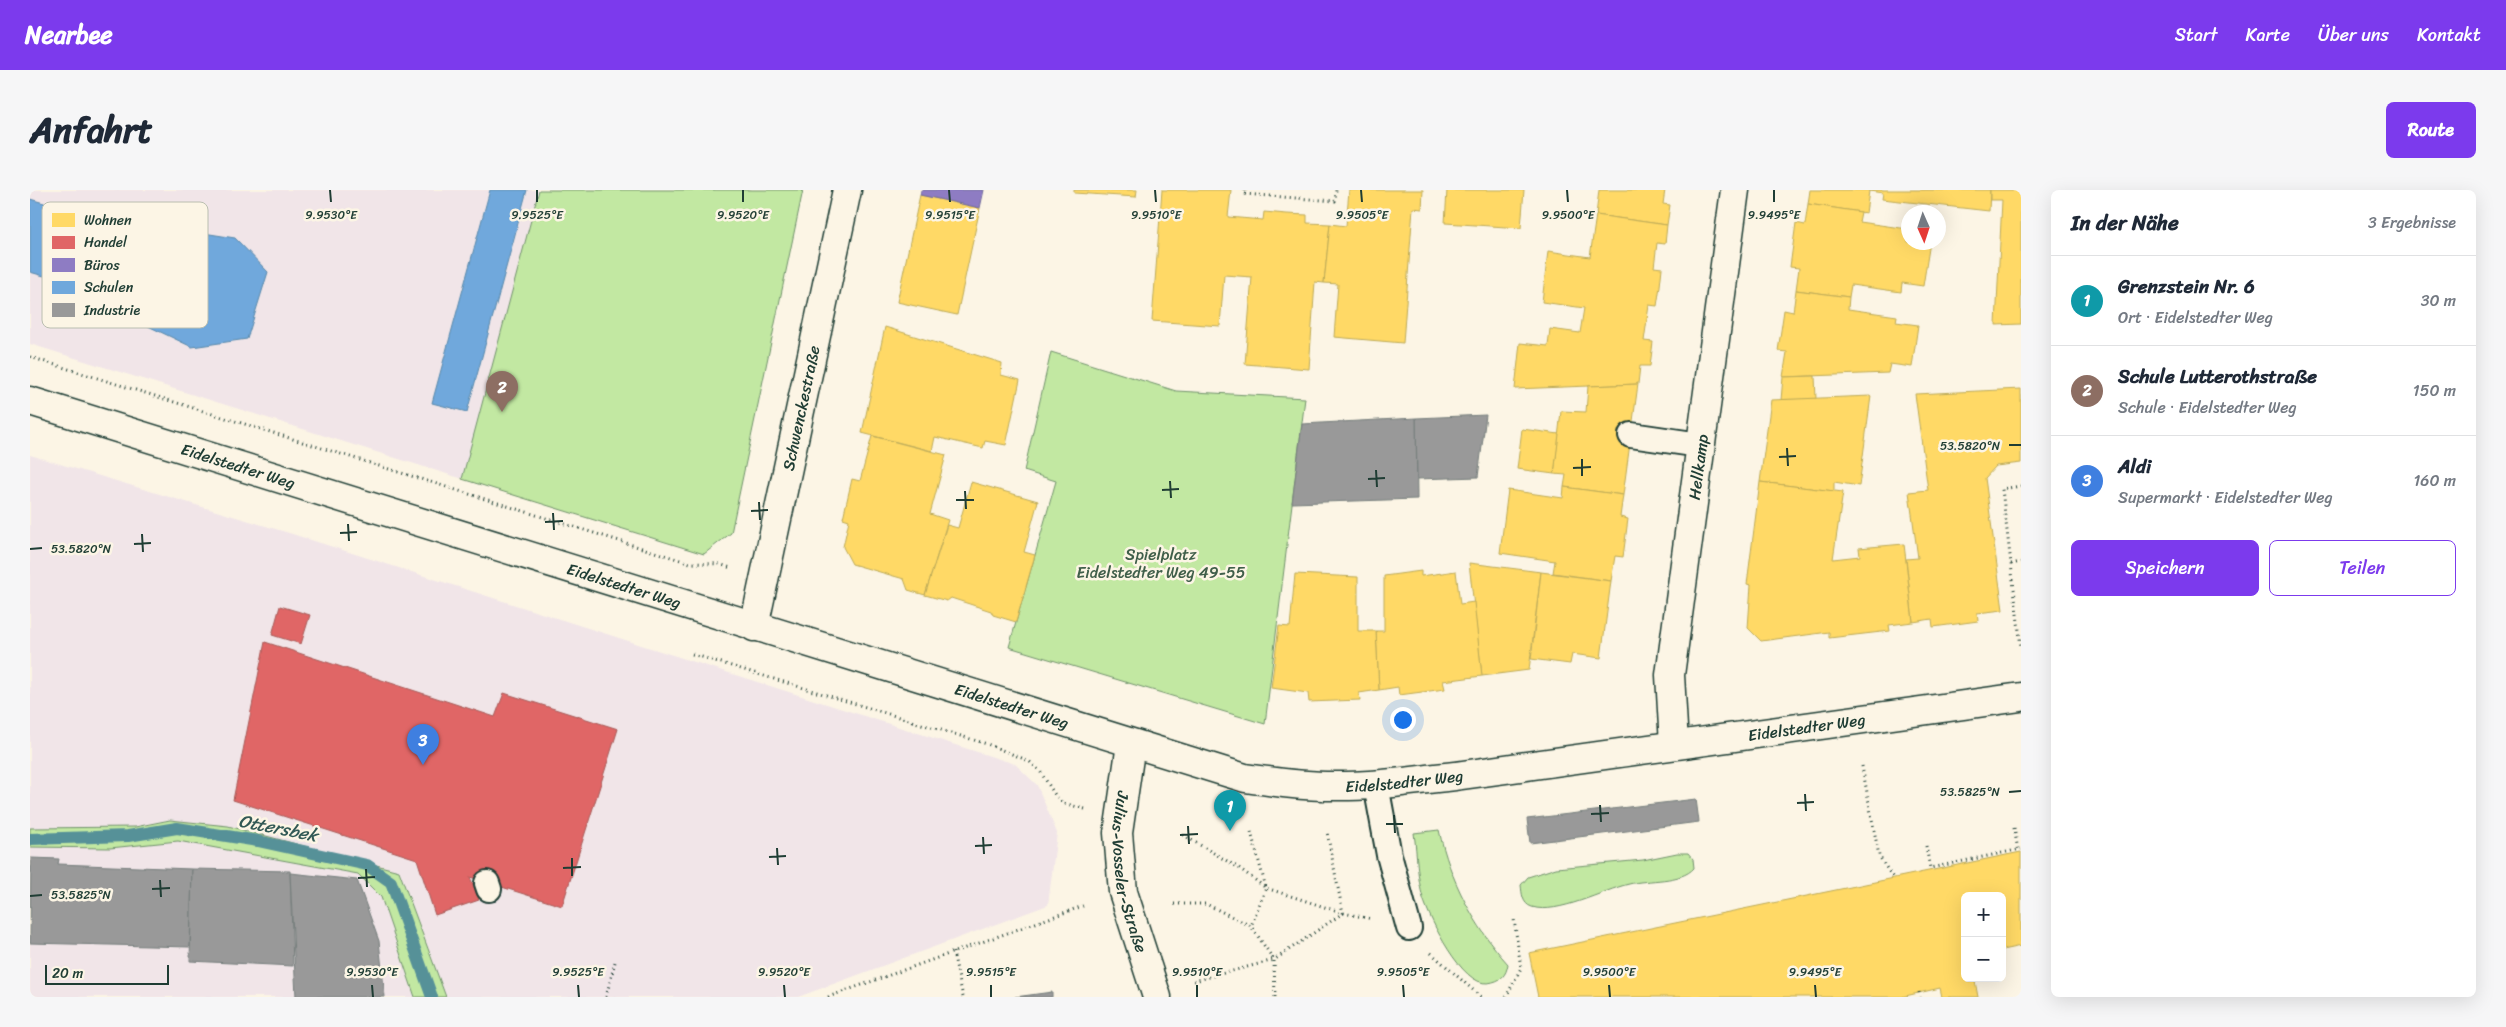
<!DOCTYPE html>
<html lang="de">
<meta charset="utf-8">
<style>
body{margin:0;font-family:Sriracha,sans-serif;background:#f6f6f7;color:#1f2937}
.controls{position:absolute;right:15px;bottom:15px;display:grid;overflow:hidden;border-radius:8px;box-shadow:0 5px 20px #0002}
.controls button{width:45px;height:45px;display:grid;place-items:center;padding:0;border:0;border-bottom:1px solid #e0e1e3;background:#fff;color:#1f2937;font:25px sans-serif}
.compass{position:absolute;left:1871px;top:15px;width:45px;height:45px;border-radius:50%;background:#fff;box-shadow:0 5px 20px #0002;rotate:177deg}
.scale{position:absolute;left:15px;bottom:12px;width:124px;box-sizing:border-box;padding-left:5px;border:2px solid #1f3d34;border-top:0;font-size:14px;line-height:18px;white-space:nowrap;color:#1f3d34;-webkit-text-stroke:4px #fcf5e5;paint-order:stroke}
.you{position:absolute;left:1372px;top:529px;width:18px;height:18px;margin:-12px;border:4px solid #fff;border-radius:50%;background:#1a73e8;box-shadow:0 0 0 8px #1a73e833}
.badge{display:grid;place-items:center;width:32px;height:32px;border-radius:50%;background:#7c3aed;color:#fff;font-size:16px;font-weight:700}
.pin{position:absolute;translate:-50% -41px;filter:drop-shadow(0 1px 2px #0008)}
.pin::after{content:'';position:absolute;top:26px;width:18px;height:15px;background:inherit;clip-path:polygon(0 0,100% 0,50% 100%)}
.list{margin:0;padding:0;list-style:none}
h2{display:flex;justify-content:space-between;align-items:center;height:65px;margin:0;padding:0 20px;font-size:21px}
h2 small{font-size:16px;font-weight:400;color:#747a83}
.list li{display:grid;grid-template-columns:32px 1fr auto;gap:15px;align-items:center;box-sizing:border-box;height:90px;padding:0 20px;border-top:1px solid #e0e1e3}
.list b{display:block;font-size:19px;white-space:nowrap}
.list p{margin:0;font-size:16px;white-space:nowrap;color:#747a83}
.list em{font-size:16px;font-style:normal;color:#747a83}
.actions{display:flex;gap:10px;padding:15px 20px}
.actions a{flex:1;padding:11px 0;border:1px solid #7c3aed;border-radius:8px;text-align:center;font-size:18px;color:#7c3aed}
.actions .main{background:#7c3aed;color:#fff}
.map{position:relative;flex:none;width:1991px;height:807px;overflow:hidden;border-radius:8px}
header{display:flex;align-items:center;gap:30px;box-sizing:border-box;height:70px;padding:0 25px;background:#7c3aed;color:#fff}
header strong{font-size:24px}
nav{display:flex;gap:28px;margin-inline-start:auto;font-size:18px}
.intro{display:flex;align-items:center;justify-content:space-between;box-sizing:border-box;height:120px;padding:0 30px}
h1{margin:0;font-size:35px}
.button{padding:12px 22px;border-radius:8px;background:#7c3aed;color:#fff;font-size:18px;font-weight:700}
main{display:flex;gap:30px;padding:0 30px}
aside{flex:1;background:#fff;border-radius:8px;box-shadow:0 5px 20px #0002}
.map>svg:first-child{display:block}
.built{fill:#f1e5e8}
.green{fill:#c2e8a2;stroke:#70926b}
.homes{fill:#ffd966;stroke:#bcaa57}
.shops{fill:#e06666;stroke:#a65a57}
.offices{fill:#8e7cc3;stroke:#6d6998}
.schools{fill:#6fa8dc;stroke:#5788aa}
.industry{fill:#999;stroke:#747d7b}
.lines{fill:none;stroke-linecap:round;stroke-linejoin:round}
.stream{stroke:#579198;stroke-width:12}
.service-casing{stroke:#1f3d34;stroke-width:28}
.minor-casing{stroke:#1f3d34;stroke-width:31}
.tertiary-casing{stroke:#1f3d34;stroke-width:31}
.path{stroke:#1f3d34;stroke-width:3;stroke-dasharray:1 4;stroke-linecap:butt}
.service{stroke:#fcf5e5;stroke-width:24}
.minor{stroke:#fcf5e5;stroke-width:28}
.tertiary{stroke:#fcf5e5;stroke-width:28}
.ticks{fill:none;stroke:#1f3d34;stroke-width:2}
.labels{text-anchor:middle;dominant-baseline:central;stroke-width:5;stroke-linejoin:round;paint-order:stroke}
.street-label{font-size:16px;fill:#1f3d34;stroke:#fcf5e5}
.park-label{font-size:16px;fill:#405f4a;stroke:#fcf5e5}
.water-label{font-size:18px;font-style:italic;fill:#325955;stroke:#fcf5e5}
.key{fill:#fcf5e5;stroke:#babeb0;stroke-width:1}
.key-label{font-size:14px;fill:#1f3d34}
.ticks-label{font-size:12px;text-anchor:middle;fill:#1f3d34;stroke:#fcf5e5;stroke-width:5;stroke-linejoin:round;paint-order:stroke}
</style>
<header>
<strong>Nearbee</strong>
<nav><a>Start</a><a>Karte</a><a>Über uns</a><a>Kontakt</a></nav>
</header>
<div class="intro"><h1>Anfahrt</h1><a class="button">Route</a></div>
<main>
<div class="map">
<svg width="1991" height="807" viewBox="0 0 1991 807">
<rect width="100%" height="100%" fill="#fcf5e5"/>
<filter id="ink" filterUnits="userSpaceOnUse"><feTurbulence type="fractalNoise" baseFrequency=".02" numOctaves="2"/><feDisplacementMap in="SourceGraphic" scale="10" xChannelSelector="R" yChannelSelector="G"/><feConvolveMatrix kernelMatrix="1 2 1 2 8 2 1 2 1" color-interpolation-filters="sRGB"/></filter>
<g filter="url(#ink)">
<g class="built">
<polygon points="0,0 773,0 701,343 674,364 0,154"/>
<polygon points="0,265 259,343 985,574 1007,595 1027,643 1018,715 768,807 416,807 369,681 140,630 105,637 0,638"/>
<polygon points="148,651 328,684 351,707 385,807 0,807 0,657 80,658"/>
</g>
<g class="green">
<polygon points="509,0 773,0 701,343 674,364 432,289"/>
<polygon points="1021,162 1146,201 1275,208 1235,534 979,457 1026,291 994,281"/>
<polygon points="140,630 198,636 369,681 416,807 385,807 351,707 328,684 148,651 80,658 0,657 0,638 105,637"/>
<path d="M1409,640c11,50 35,96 69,134 -2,12 -7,17 -20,19 -26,3 -58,-63 -65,-85 -6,-20 -6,-44 -9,-65z"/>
<path d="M1647,663h11l5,6 1,9c-13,15 -46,11 -65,16 -26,6 -71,31 -97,23 -10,-3 -10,-14 -11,-22l7,-8 28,-9 87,-8z"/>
</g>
<g class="homes">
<polygon points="1044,0 1107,0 1106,7 1044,3"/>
<polygon points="1132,0 1201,0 1198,27 1233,30 1234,22 1257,24 1277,25 1277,33 1300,34 1294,93 1285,92 1279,179 1215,174 1222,87 1194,85 1190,136 1122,131"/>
<polygon points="1319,0 1393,0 1392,19 1383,18 1373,153 1304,147 1308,94 1294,93 1300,34 1316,36"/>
<polygon points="1417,0 1494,0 1491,38 1415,33"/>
<polygon points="1569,0 1635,0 1633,14 1640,15 1637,35 1566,25"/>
<polygon points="1780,0 1960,0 1959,21 1852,9 1853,3 1839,1 1836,23 1778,14"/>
<polygon points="1960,0 1991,0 1991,134 1966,135 1972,10 1960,10"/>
<polygon points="890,5 950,18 927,125 867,112"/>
<polygon points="1778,14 1831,22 1829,32 1878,39 1878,52 1900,52 1893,96 1872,93 1871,102 1821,95 1819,107 1766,100 1769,78 1760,77 1766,33 1775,35"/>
<polygon points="1566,25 1637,35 1635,54 1627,53 1624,77 1632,78 1630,96 1627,116 1619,115 1614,151 1623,152 1620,176 1610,176 1608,194 1485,199 1490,153 1518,156 1520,139 1550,143 1554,118 1512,112 1518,61 1560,67"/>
<polygon points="1766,100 1819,107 1818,119 1867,126 1866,132 1888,135 1882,177 1860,174 1858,183 1753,187 1757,162 1748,161 1754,120 1763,122"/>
<polygon points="855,137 972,173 971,185 990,190 976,255 955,251 953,258 905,247 902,261 832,243"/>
<polygon points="1785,186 1786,209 1751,210 1753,187"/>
<polygon points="1608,194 1593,305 1534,297 1536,285 1524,284 1531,221 1556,222 1558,196"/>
<polygon points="1991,199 1991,273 1966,276 1955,288 1973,420 1947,423 1948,431 1926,434 1903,437 1902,429 1883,432 1876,369 1888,368 1879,302 1898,300 1885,204"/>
<polygon points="1841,206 1829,296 1804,292 1804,301 1730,292 1741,210"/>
<polygon points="1492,239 1529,244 1524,284 1487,279"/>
<polygon points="842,246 916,265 900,324 918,330 895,405 878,400 874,389 822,374 813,357 819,330 813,328 822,289 830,291"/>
<polygon points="941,292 1008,311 994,362 1005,365 986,432 963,425 961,421 921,408 917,411 895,405 917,335 928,338"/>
<polygon points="1730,292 1813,302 1803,369 1830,366 1829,358 1874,354 1883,432 1859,435 1860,441 1799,448 1799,442 1731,451 1718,438 1721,395 1717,394"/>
<polygon points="1534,297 1593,305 1590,327 1598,329 1593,367 1585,366 1581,391 1523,383 1525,371 1470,363 1478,300 1533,308"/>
<polygon points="1439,373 1511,382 1499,480 1452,486"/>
<polygon points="1391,381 1391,386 1426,381 1430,414 1444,412 1452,486 1413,491 1415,499 1369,505 1368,497 1349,500 1346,441 1354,441 1354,386"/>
<polygon points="1511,382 1581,391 1571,468 1542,464 1540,474 1501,469"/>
<polygon points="1265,384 1328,387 1328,441 1346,441 1349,500 1329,503 1330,510 1279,512 1278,503 1241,498 1249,436 1260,437"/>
<polygon points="1991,662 1991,756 1972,760 1972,706 1935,706 1935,788 1938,788 1939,792 1945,791 1948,807 1912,807 1910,798 1871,807 1508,807 1499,763"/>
</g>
<g class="shops">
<polygon points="250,416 280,425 271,454 242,445"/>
<polygon points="235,452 465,527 474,503 588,539 532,716 440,687 449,710 405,725 387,669 203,610"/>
</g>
<polygon class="offices" points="891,0 954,0 950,18 890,5"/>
<g class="schools">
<polygon points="460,0 497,0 437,222 402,213"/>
<polygon points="0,9 35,19 14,86 0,82"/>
<polygon points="73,27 205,48 238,82 217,149 162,157 47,102"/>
</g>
<g class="industry">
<polygon points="1456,225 1448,287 1387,289 1386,228"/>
<polygon points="1386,228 1387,309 1262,313 1272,234"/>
<polygon points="1666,609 1669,632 1500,653 1497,629"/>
<polygon points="1,668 29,669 28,674 162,679 160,757 0,753"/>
<polygon points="162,679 260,681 263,776 160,771"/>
<polygon points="260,683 327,690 349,751 355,807 266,807"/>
<polygon points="1022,802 1022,807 985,807"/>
</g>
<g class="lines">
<polyline class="stream" points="0,649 98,646 147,638 228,651 337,675 361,692 402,807"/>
<g class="service-casing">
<g id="service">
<polyline points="1601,245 1670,255"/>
<polyline points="1346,595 1359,665 1379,738"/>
<polyline points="457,693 459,699"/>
</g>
</g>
<g class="minor-casing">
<g id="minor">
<path id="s1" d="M724,437l93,-437"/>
<path id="s2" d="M1101,554l-13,89 5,59 34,105"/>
<path id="s3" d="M1644,555l-4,-70 65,-485"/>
</g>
</g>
<g class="tertiary-casing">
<g id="tertiary">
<path id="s4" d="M0,211l1215,377c29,4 58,8 88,8 41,1 81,-6 122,-10l566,-79"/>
</g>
</g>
<g class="path">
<polyline points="1215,0 1214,4 1305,11 1306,0"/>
<polyline points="0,167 660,373 689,374 701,378"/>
<polyline points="1991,296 1972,299 1991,457"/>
<polyline points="1981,374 1991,372"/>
<polyline points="662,464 957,554 999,571 1010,581 1025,605 1033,613 1055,619"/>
<polyline points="1832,576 1849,666 1863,688"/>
<polyline points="1984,638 1988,660"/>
<polyline points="1221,642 1236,698 1221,736"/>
<polyline points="1153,645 1209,678 1236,698 1313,723 1342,729"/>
<polyline points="1896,656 1900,678 1991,659"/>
<polyline points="1144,714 1176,714 1221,736 1244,770 1164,791"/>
<polyline points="923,762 933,807"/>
<polyline points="1401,763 1451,807"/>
<polyline points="1889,802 1890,807"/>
<polyline points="576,807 585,772"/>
<polyline points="798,807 1053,716"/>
<polyline points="1245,807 1244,770 1313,723 1297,642"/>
<polyline points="1476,807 1491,778 1484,729"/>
</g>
<use href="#service" class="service"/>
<use href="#minor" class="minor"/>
<use href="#tertiary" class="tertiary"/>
</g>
</g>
<path class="ticks" d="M300,0l1,12M507,0v12M713,0v12M919,0l1,12M1125,0l1,12M1331,0l1,12M1537,0l1,12M1744,0v12M1979,255h12M1757,258l1,18M1749,267l17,-1M1552,269v17M1543,278l18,-1M1346,280l1,17M1338,289l17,-1M1140,291l1,17M1132,300l17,-1M935,301l1,18M926,310h18M729,312l1,18M721,321l17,-1M523,323l1,17M515,332l18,-1M318,334l1,17M310,343l17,-1M112,344l1,18M104,354l17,-1M0,359l12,-1M1979,602l12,-1M1775,604l1,17M1767,613l17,-1M1570,615l1,17M1561,624l18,-1M1364,625l1,18M1356,634h17M1158,636l1,18M1150,645l18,-1M953,647l1,17M945,656l17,-1M747,658l1,17M739,667l17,-1M542,668v18M533,678l18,-1M336,679l1,18M328,688l17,-1M130,690l1,17M122,699l18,-1M0,706l12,-1M342,795l1,12M548,795l1,12M754,795l1,12M961,795v12M1167,795v12M1373,795l1,12M1579,795l1,12M1785,795l1,12"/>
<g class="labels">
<g class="street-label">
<text stroke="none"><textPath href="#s1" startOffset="224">Schwenckestraße</textPath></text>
<text stroke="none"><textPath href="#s4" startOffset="218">Eidelstedter Weg</textPath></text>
<text stroke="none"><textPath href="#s3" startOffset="280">Hellkamp</textPath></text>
<text stroke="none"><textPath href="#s4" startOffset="622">Eidelstedter Weg</textPath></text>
<text stroke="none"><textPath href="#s4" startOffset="1028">Eidelstedter Weg</textPath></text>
<text stroke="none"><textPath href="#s4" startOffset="1838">Eidelstedter Weg</textPath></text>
<text stroke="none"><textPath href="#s4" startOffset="1432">Eidelstedter Weg</textPath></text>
<text stroke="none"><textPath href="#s2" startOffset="130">Julius-Vosseler-Straße</textPath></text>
</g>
<g class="park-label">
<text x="1131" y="364">Spielplatz<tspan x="1131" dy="18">Eidelstedter Weg 49-55</tspan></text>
</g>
<g class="water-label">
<text transform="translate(248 638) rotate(11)">Ottersbek</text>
</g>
</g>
<rect x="12" y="12" width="166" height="126" rx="8" class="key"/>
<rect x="22" y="23" width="23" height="14" fill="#ffd966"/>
<rect x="22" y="46" width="23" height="13" fill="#e06666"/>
<rect x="22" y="68" width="23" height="14" fill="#8e7cc3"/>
<rect x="22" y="91" width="23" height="13" fill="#6fa8dc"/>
<rect x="22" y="113" width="23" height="14" fill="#999"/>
<g class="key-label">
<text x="54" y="35">Wohnen</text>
<text x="54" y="57">Handel</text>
<text x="54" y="80">Büros</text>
<text x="54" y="102">Schulen</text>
<text x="54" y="125">Industrie</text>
</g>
<g class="ticks-label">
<text x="301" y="29">9.9530°E</text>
<text x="507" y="29">9.9525°E</text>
<text x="713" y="29">9.9520°E</text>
<text x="920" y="29">9.9515°E</text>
<text x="1126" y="29">9.9510°E</text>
<text x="1332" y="29">9.9505°E</text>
<text x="1538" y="29">9.9500°E</text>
<text x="1744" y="29">9.9495°E</text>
<text x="1940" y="260">53.5820°N</text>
<text x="51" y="363">53.5820°N</text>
<text x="1940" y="606">53.5825°N</text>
<text x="51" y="709">53.5825°N</text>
<text x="342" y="786">9.9530°E</text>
<text x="548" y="786">9.9525°E</text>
<text x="754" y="786">9.9520°E</text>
<text x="961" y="786">9.9515°E</text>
<text x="1167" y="786">9.9510°E</text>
<text x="1373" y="786">9.9505°E</text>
<text x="1579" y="786">9.9500°E</text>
<text x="1785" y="786">9.9495°E</text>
</g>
</svg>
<div class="controls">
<button>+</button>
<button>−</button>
</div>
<svg class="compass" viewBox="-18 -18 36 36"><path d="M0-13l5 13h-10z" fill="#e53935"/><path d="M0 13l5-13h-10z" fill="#747a83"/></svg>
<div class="scale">20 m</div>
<div class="you"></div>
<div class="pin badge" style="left:1200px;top:641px;background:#0f9aa8">1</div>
<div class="pin badge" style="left:472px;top:222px;background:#8d6e63">2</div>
<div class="pin badge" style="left:393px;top:575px;background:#3f7fe0">3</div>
</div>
<aside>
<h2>In der Nähe<small>3 Ergebnisse</small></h2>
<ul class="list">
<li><span class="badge" style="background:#0f9aa8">1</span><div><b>Grenzstein Nr. 6</b><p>Ort · Eidelstedter Weg</p></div><em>30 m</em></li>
<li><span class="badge" style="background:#8d6e63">2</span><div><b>Schule Lutterothstraße</b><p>Schule · Eidelstedter Weg</p></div><em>150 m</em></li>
<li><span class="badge" style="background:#3f7fe0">3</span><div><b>Aldi</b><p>Supermarkt · Eidelstedter Weg</p></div><em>160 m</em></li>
</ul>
<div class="actions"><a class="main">Speichern</a><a>Teilen</a></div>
</aside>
</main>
